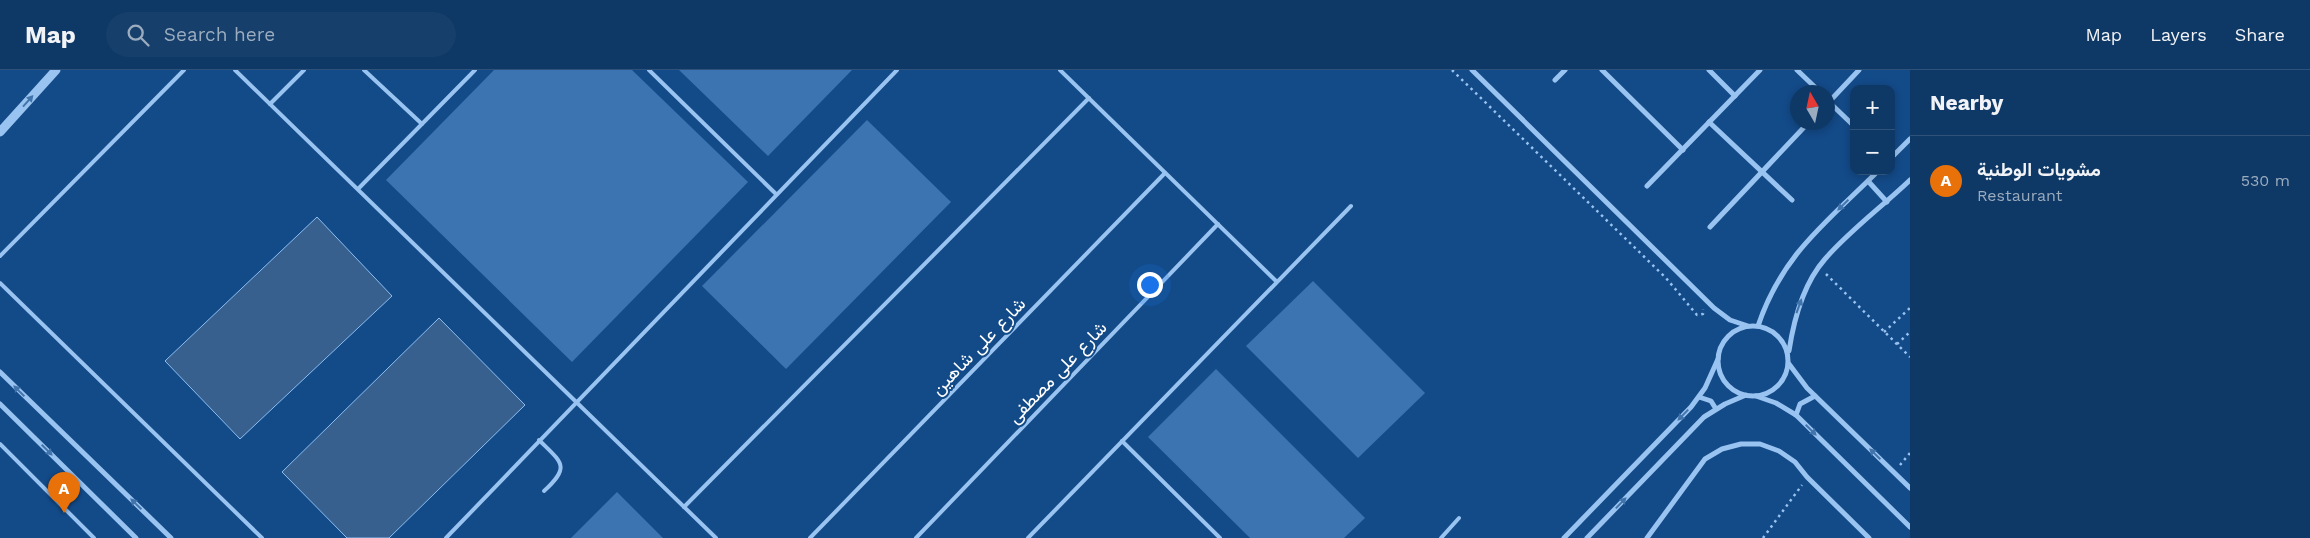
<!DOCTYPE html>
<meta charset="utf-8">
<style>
body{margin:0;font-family:"Work Sans",Vazirmatn,sans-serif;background:#173f6c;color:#f1f3f6}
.controls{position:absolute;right:15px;top:15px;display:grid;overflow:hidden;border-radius:10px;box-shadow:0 2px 8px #0003}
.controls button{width:45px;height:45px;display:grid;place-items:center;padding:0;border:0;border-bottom:1px solid #2e527a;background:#0e3866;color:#f1f3f6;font:25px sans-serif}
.compass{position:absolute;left:1790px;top:15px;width:45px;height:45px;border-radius:50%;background:#0e3866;box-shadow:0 2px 8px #0003;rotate:351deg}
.you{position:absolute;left:1149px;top:214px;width:18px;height:18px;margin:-12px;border:4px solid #fff;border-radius:50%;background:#1a73e8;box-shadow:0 0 0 8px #1a73e833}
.badge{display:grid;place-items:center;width:32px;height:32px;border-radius:50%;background:#ffca58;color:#fff;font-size:16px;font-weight:700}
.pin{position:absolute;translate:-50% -41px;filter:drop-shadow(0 1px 2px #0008)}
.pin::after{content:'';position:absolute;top:26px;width:18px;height:15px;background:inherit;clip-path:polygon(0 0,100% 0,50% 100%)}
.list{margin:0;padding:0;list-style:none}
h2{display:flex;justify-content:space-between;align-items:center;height:65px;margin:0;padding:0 20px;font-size:21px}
h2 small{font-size:16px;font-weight:400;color:#9bacbf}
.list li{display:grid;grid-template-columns:32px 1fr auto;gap:15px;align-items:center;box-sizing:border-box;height:90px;padding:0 20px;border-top:1px solid #2e527a}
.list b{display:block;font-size:19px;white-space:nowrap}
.list p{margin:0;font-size:16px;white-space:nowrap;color:#9bacbf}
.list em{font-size:16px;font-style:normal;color:#9bacbf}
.icon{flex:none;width:28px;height:28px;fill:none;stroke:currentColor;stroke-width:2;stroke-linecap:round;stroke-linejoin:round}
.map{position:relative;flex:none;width:1910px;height:468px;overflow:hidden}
header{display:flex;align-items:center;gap:30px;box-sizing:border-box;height:70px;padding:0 25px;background:#0e3866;border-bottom:1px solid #2e527a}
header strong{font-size:24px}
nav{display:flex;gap:28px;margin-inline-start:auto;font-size:18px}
.search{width:350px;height:45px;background:#173f6c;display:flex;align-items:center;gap:12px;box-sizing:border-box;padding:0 18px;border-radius:28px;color:#9bacbf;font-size:19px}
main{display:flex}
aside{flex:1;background:#0e3866}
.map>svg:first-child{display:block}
.water{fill:#37608e;stroke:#8bbef3}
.building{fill:#3c74b2}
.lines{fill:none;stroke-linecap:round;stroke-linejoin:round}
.path{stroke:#99c3f0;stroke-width:2.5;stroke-dasharray:2.5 4;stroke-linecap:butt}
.service{stroke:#99c3f0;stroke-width:4}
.minor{stroke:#99c3f0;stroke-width:5}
.tertiary{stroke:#99c3f0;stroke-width:9}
.oneway{fill:#4274ac}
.labels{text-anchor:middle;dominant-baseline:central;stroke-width:4;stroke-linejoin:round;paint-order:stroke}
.street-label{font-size:18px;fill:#fff;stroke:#134a88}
</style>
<header>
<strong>Map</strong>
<div class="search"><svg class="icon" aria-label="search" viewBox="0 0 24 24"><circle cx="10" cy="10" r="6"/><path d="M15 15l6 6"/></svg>Search here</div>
<nav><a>Map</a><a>Layers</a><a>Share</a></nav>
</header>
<main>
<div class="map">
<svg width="1910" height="468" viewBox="0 0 1910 468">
<rect width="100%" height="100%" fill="#134a88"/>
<g class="water">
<polygon points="317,147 392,226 240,369 165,291"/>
<polygon points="439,248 525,335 389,468 347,468 282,402"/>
</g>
<g class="building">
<polygon points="494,0 632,0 748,112 572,292 386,110"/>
<polygon points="679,0 852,0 768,86"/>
<polygon points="867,50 951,132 786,299 702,216"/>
<polygon points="1313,211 1425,323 1358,388 1246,276"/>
<polygon points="1216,299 1365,448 1344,468 1250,468 1148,367"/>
<polygon points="617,422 663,468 571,468"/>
</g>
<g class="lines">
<g class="path">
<polyline points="1452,0 1666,208 1697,245 1703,244 1703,239"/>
<polyline points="1826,204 1910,287"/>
<polyline points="1884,262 1910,238"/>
<polyline points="1897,274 1910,262"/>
<polyline points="1900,395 1910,383"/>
<polyline points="1763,468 1802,415"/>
</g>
<g class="service">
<polyline points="235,0 716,468"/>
<polyline points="364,0 422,54"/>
<polyline points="649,0 776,124"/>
<polyline points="1060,0 1276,211"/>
<polyline points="270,34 304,0"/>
<polyline points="358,119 475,0"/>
<polyline points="0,186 184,0"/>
<polyline points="0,213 262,468"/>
<path d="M539,370c23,23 32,26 5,51"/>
<polyline points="1122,371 1220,468"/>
<polyline points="0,374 94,468"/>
<polyline points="684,437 1089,28"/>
<polyline points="446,468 897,0"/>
<polyline points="810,468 1165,103"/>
<polyline points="916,468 1218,154"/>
<polyline points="1028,468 1351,136"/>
<polyline points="1441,468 1459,448"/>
</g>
<g class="minor">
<polyline points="1472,0 1714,238 1730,250 1748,256"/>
<polyline points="1602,0 1683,80"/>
<polyline points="1709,0 1735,26"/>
<polyline points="1797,0 1820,22"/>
<polyline points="1555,10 1565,0"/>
<polyline points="1828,31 1854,56"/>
<polyline points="1828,33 1859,0"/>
<polyline points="1709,52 1792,130"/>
<polyline points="1891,88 1910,69"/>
<polyline points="1868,111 1887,132"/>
<polyline points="1647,116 1760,0"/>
<polyline points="1710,157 1809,52"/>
<circle cx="1753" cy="291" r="35"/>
<path d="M1758,256c24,-72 69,-104 120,-155"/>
<path d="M1789,281c5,-33 14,-67 36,-92 25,-29 58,-53 85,-79"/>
<polyline points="1789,294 1807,318 1910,418"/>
<polyline points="0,302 171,468"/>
<polyline points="1756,326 1776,333 1796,345 1910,457"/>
<polyline points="1699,327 1711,331 1716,339"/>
<polyline points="0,334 136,468"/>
<polyline points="1796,345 1800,334 1815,326"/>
<polyline points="1564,468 1691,337 1705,318 1718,289"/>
<polyline points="1587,468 1704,347 1725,334 1746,325"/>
<polyline points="1647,468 1705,389 1722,379 1741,374 1760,374 1779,381 1795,392 1807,407 1869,468"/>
</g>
<polyline class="tertiary" points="0,62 56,0"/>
</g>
<defs><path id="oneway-solid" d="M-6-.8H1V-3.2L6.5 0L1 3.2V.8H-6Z" transform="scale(1.25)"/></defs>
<g class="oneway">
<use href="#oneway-solid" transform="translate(28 31) rotate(-48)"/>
<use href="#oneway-solid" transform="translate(1843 135) rotate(136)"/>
<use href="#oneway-solid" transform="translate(1799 236) rotate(-70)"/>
<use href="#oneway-solid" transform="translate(19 321) rotate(-136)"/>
<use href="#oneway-solid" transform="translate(1683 345) rotate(134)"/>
<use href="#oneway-solid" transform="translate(1811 360) rotate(45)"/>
<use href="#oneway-solid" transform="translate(47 380) rotate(45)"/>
<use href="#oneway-solid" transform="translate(1875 384) rotate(-136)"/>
<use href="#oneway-solid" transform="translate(1621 433) rotate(-46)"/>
<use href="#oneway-solid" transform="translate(136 434) rotate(-136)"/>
</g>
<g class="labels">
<g class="street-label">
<text transform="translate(978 276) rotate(-46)">شارع على شاهين</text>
<text transform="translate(1057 302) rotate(-46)">شارع على مصطفى</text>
</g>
</g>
</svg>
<div class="controls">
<button>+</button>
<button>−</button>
</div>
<svg class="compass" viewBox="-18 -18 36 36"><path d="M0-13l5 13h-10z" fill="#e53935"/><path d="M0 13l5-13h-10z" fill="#9bacbf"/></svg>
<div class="you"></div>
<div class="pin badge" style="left:64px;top:443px;background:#e8710a">A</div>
</div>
<aside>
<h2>Nearby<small></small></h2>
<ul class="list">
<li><span class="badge" style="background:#e8710a">A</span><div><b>مشويات الوطنية</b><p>Restaurant</p></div><em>530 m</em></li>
</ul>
</aside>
</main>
